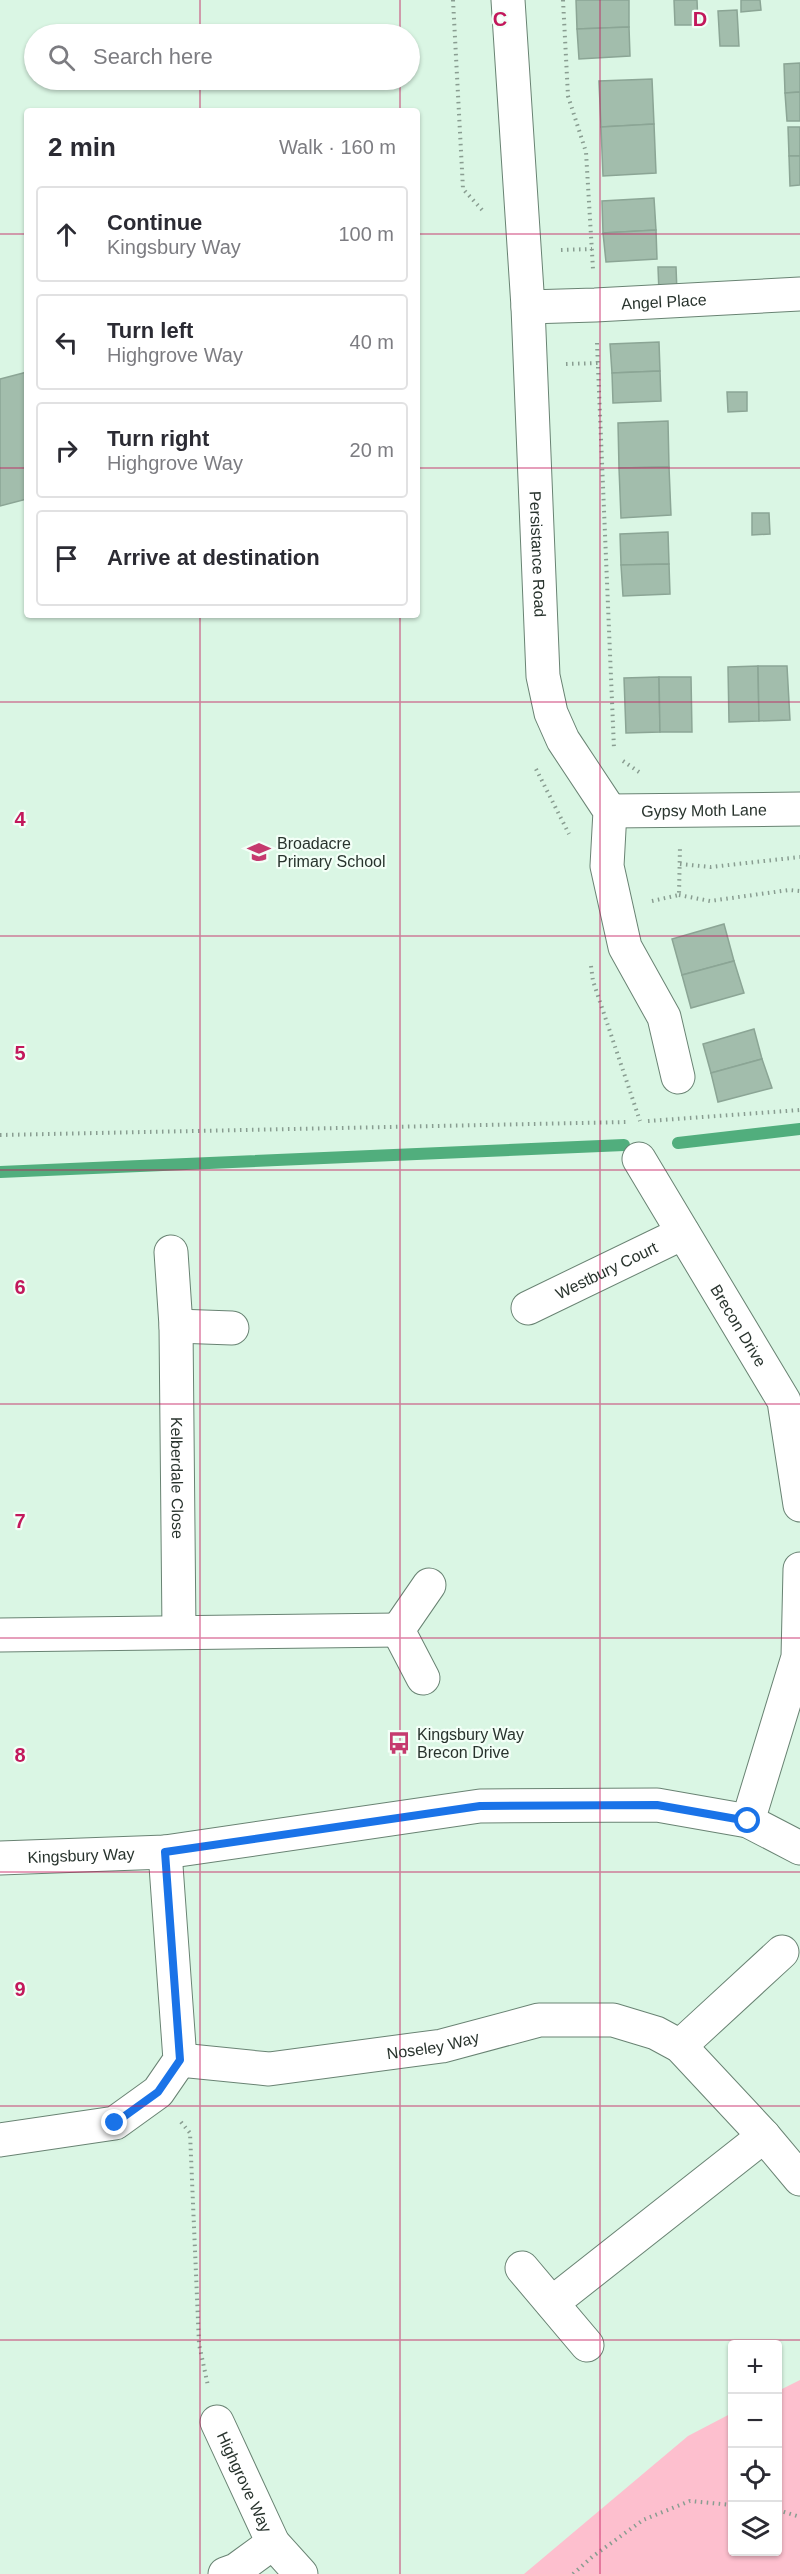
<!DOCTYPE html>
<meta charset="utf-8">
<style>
body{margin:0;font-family:Arial,sans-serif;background:#f2f2f3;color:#2b2b33}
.controls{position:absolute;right:18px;bottom:18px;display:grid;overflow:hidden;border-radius:6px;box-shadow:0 2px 4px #0004}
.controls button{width:54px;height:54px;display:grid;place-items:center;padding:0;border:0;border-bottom:2px solid #e1e1e2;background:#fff;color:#2b2b33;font:30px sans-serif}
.stop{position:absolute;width:18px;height:18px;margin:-14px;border:4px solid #1a73e8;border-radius:50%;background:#fff}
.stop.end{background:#1a73e8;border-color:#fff;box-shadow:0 2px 6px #0008}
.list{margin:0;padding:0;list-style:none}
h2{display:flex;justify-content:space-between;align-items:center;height:78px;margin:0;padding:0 24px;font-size:26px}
h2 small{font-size:20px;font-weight:400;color:#7c7c81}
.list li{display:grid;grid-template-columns:39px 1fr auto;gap:18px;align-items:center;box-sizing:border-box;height:96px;margin:0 12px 12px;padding:0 12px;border:2px solid #e1e1e2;border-radius:6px}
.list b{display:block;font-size:22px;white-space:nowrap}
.list p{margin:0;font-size:20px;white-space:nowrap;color:#7c7c81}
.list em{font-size:20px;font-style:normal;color:#7c7c81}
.icon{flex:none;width:33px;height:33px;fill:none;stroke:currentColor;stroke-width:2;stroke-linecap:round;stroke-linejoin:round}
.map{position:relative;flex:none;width:800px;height:2574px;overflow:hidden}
.search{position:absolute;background:#fff;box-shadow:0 2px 4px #0004;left:24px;top:24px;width:396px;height:66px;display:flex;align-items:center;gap:15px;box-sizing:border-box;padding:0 21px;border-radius:33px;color:#7c7c81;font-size:22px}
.panel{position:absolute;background:#fff;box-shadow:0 2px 4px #0004;left:24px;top:108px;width:396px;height:510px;border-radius:6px}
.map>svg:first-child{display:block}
.green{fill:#fdbfce}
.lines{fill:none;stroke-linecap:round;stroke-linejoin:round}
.stream{stroke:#51ae7d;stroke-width:12}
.building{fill:#a2bdac;stroke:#8ba595;stroke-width:1.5}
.minor-casing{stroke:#698373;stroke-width:35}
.path{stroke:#899d91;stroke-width:4;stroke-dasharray:1.5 4.5;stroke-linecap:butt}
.minor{stroke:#fff;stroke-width:33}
.route{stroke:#1a73e8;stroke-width:8}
.grid{fill:none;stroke:#c2185b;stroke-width:1.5;stroke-opacity:0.55}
.labels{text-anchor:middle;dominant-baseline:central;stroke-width:4.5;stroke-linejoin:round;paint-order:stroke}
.street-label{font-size:16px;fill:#28332d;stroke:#f3fff7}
.poi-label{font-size:16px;fill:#28332d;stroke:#f3fff7;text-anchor:start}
.grid-label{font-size:20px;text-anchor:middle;font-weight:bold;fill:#c2185b;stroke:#f3fff7;stroke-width:4.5;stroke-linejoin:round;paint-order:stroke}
</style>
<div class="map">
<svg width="800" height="2574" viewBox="0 0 800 2574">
<rect width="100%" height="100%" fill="#daf6e4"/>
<polygon class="green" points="800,2380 800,2574 524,2574 688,2436 732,2413 732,2552 778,2552 778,2391"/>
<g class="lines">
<g class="stream">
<polyline points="678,1143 800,1129"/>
<polyline points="0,1172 624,1145"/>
</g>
</g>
<g class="building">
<polygon points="576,0 629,0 629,27 577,29"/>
<polygon points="674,0 697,0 698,25 675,25"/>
<polygon points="741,0 760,0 761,10 741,12"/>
<polygon points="737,10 739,46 720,46 718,11"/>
<polygon points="629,27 630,56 579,59 577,29"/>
<polygon points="800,63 800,92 785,93 784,64"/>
<polygon points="652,79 654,124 601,127 599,81"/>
<polygon points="800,92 800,121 787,121 785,93"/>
<polygon points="654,124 656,173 603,176 601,127"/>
<polygon points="788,127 800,127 800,156 789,156"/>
<polygon points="789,156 800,156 800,185 790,186"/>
<polygon points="654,198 656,230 603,233 602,201"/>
<polygon points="656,230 657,259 606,262 603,233"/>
<polygon points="658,267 676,267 677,292 659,292"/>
<polygon points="659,342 660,371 612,373 610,344"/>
<polygon points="660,371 661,401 613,403 612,373"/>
<polygon points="27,372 27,499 0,506 0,379"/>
<polygon points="727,392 747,392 747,411 728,412"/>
<polygon points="668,421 669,467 619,468 618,423"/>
<polygon points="669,467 671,515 621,518 619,468"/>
<polygon points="752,513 769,513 770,534 752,535"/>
<polygon points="668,532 669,564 621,565 620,534"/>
<polygon points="669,564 670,594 623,596 621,565"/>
<polygon points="758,666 759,721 729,722 728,667"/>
<polygon points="758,666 787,666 790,720 759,721"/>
<polygon points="659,677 660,732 626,733 624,678"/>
<polygon points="659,677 691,677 692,732 660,732"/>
<polygon points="724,924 734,961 682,975 672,939"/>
<polygon points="734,961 744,993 691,1008 682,975"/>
<polygon points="754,1029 762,1059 711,1073 703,1044"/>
<polygon points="762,1059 772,1088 718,1102 711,1073"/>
</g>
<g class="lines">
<g class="minor-casing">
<g id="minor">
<path id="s1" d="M508,0l20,307 15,369 8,37 12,27 47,71 -3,55 18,81 39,70 14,60"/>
<path id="s2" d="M528,307l67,-2 205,-11"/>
<path id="s3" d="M610,811l190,-2"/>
<path id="s4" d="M639,1159l145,242 16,104"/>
<path id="s5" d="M171,1252l5,74 3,306"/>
<path id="s6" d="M528,1308l155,-75"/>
<polyline points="176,1326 232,1328"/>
<polyline points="0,1635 398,1630"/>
<polyline points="423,1678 398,1630 429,1585"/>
<polyline points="748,1821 798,1657 800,1569"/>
<path id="s7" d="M0,1858l165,-6 315,-46 177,-1 91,16 52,27"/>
<polyline points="680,2046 782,1952"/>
<path id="s8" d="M180,2060l89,9 173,-23 97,-26h74l43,13 24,13 84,90 36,43"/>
<polyline points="0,2140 115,2123 158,2092 180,2060 165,1852"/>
<polyline points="522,2268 587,2345"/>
<polyline points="552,2303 764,2136"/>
<path id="s9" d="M217,2422l56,121 28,31"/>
<polyline points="225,2574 236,2570 273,2543"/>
</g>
</g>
<g class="path">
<polyline points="453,0 463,189 484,212"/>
<polyline points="563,0 568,96 586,152 593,269"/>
<polyline points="561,250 592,249"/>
<polyline points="597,343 614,749"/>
<polyline points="566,364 598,363"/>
<polyline points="623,761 639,772"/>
<polyline points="536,769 569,834"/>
<polyline points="680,864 711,867 800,857"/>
<polyline points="679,895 710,901 789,890 800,891"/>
<polyline points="652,901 679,895 680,846"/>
<polyline points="591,966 593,981 640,1121"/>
<polyline points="648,1121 800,1110"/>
<polyline points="0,1135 629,1122"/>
<polyline points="181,2122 190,2133 199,2344 208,2386"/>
<polyline points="778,2510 800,2517"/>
<polyline points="573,2574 592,2557 643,2520 690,2501 732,2505"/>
</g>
<use href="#minor" class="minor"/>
</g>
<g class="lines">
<polyline class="route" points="115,2123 158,2092 180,2060 165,1852 480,1806 657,1805 748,1821"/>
</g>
<path class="grid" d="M200,0v34M400,0v34M600,0v2574M200,80v31M400,80v31M0,234h27M417,234h383M0,468h27M417,468h383M200,615v1959M400,615v1959M0,702h800M0,936h800M0,1170h800M0,1404h800M0,1638h800M0,1872h800M0,2106h800M0,2340h800"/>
<defs>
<g id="school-bare" transform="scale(1.8)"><path d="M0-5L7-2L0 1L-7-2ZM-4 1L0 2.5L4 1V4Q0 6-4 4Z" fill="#c53a6e" stroke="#f3fff7" stroke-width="2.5" paint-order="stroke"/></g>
<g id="bus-bare" transform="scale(1.8)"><path d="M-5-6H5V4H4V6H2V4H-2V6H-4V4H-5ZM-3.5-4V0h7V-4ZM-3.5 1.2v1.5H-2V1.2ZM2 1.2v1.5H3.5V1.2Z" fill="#c53a6e" stroke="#f3fff7" stroke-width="2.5" paint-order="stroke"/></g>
</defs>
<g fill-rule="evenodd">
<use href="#school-bare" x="259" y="852"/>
<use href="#bus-bare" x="399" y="1743"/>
</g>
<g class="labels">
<g class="street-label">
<text stroke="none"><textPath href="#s2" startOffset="136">Angel Place</textPath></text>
<text stroke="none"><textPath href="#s1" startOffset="555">Persistance Road</textPath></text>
<text stroke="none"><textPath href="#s3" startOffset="94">Gypsy Moth Lane</textPath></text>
<text stroke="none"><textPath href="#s6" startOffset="87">Westbury Court</textPath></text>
<text stroke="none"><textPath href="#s4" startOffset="194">Brecon Drive</textPath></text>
<text stroke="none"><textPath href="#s5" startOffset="226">Kelberdale Close</textPath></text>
<text stroke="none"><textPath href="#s7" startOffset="81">Kingsbury Way</textPath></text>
<text stroke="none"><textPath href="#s8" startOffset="255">Noseley Way</textPath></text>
<text stroke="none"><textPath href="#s9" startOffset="66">Highgrove Way</textPath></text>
</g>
<g class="poi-label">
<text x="277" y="843">Broadacre<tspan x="277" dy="18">Primary School</tspan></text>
<text x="417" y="1734">Kingsbury Way<tspan x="417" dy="18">Brecon Drive</tspan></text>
</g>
</g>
<g class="grid-label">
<text x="500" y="26">C</text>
<text x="700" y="26">D</text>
<text x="20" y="826">4</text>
<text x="20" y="1060">5</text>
<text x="20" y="1294">6</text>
<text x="20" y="1528">7</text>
<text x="20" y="1762">8</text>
<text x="20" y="1996">9</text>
</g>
</svg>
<div class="controls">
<button>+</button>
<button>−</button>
<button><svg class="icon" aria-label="locate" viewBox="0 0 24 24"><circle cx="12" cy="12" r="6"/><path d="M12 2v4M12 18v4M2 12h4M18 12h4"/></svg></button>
<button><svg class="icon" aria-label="layers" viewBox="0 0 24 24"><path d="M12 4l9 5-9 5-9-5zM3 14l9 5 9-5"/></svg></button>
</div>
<div class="stop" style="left:748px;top:1821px"></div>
<div class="stop end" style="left:115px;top:2123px"></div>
<div class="search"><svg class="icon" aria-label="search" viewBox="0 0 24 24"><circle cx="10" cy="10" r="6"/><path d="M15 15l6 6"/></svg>Search here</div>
<section class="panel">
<h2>2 min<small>Walk · 160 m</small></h2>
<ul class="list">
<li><svg class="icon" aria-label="ahead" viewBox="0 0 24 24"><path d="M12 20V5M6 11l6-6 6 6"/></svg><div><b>Continue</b><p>Kingsbury Way</p></div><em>100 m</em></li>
<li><svg class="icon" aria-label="left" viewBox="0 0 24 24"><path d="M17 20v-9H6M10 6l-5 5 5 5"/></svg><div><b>Turn left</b><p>Highgrove Way</p></div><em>40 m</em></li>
<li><svg class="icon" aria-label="right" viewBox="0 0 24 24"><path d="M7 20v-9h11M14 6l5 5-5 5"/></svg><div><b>Turn right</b><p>Highgrove Way</p></div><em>20 m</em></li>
<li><svg class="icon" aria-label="arrive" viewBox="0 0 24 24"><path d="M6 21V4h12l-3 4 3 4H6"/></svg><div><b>Arrive at destination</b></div></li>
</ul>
</section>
</div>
